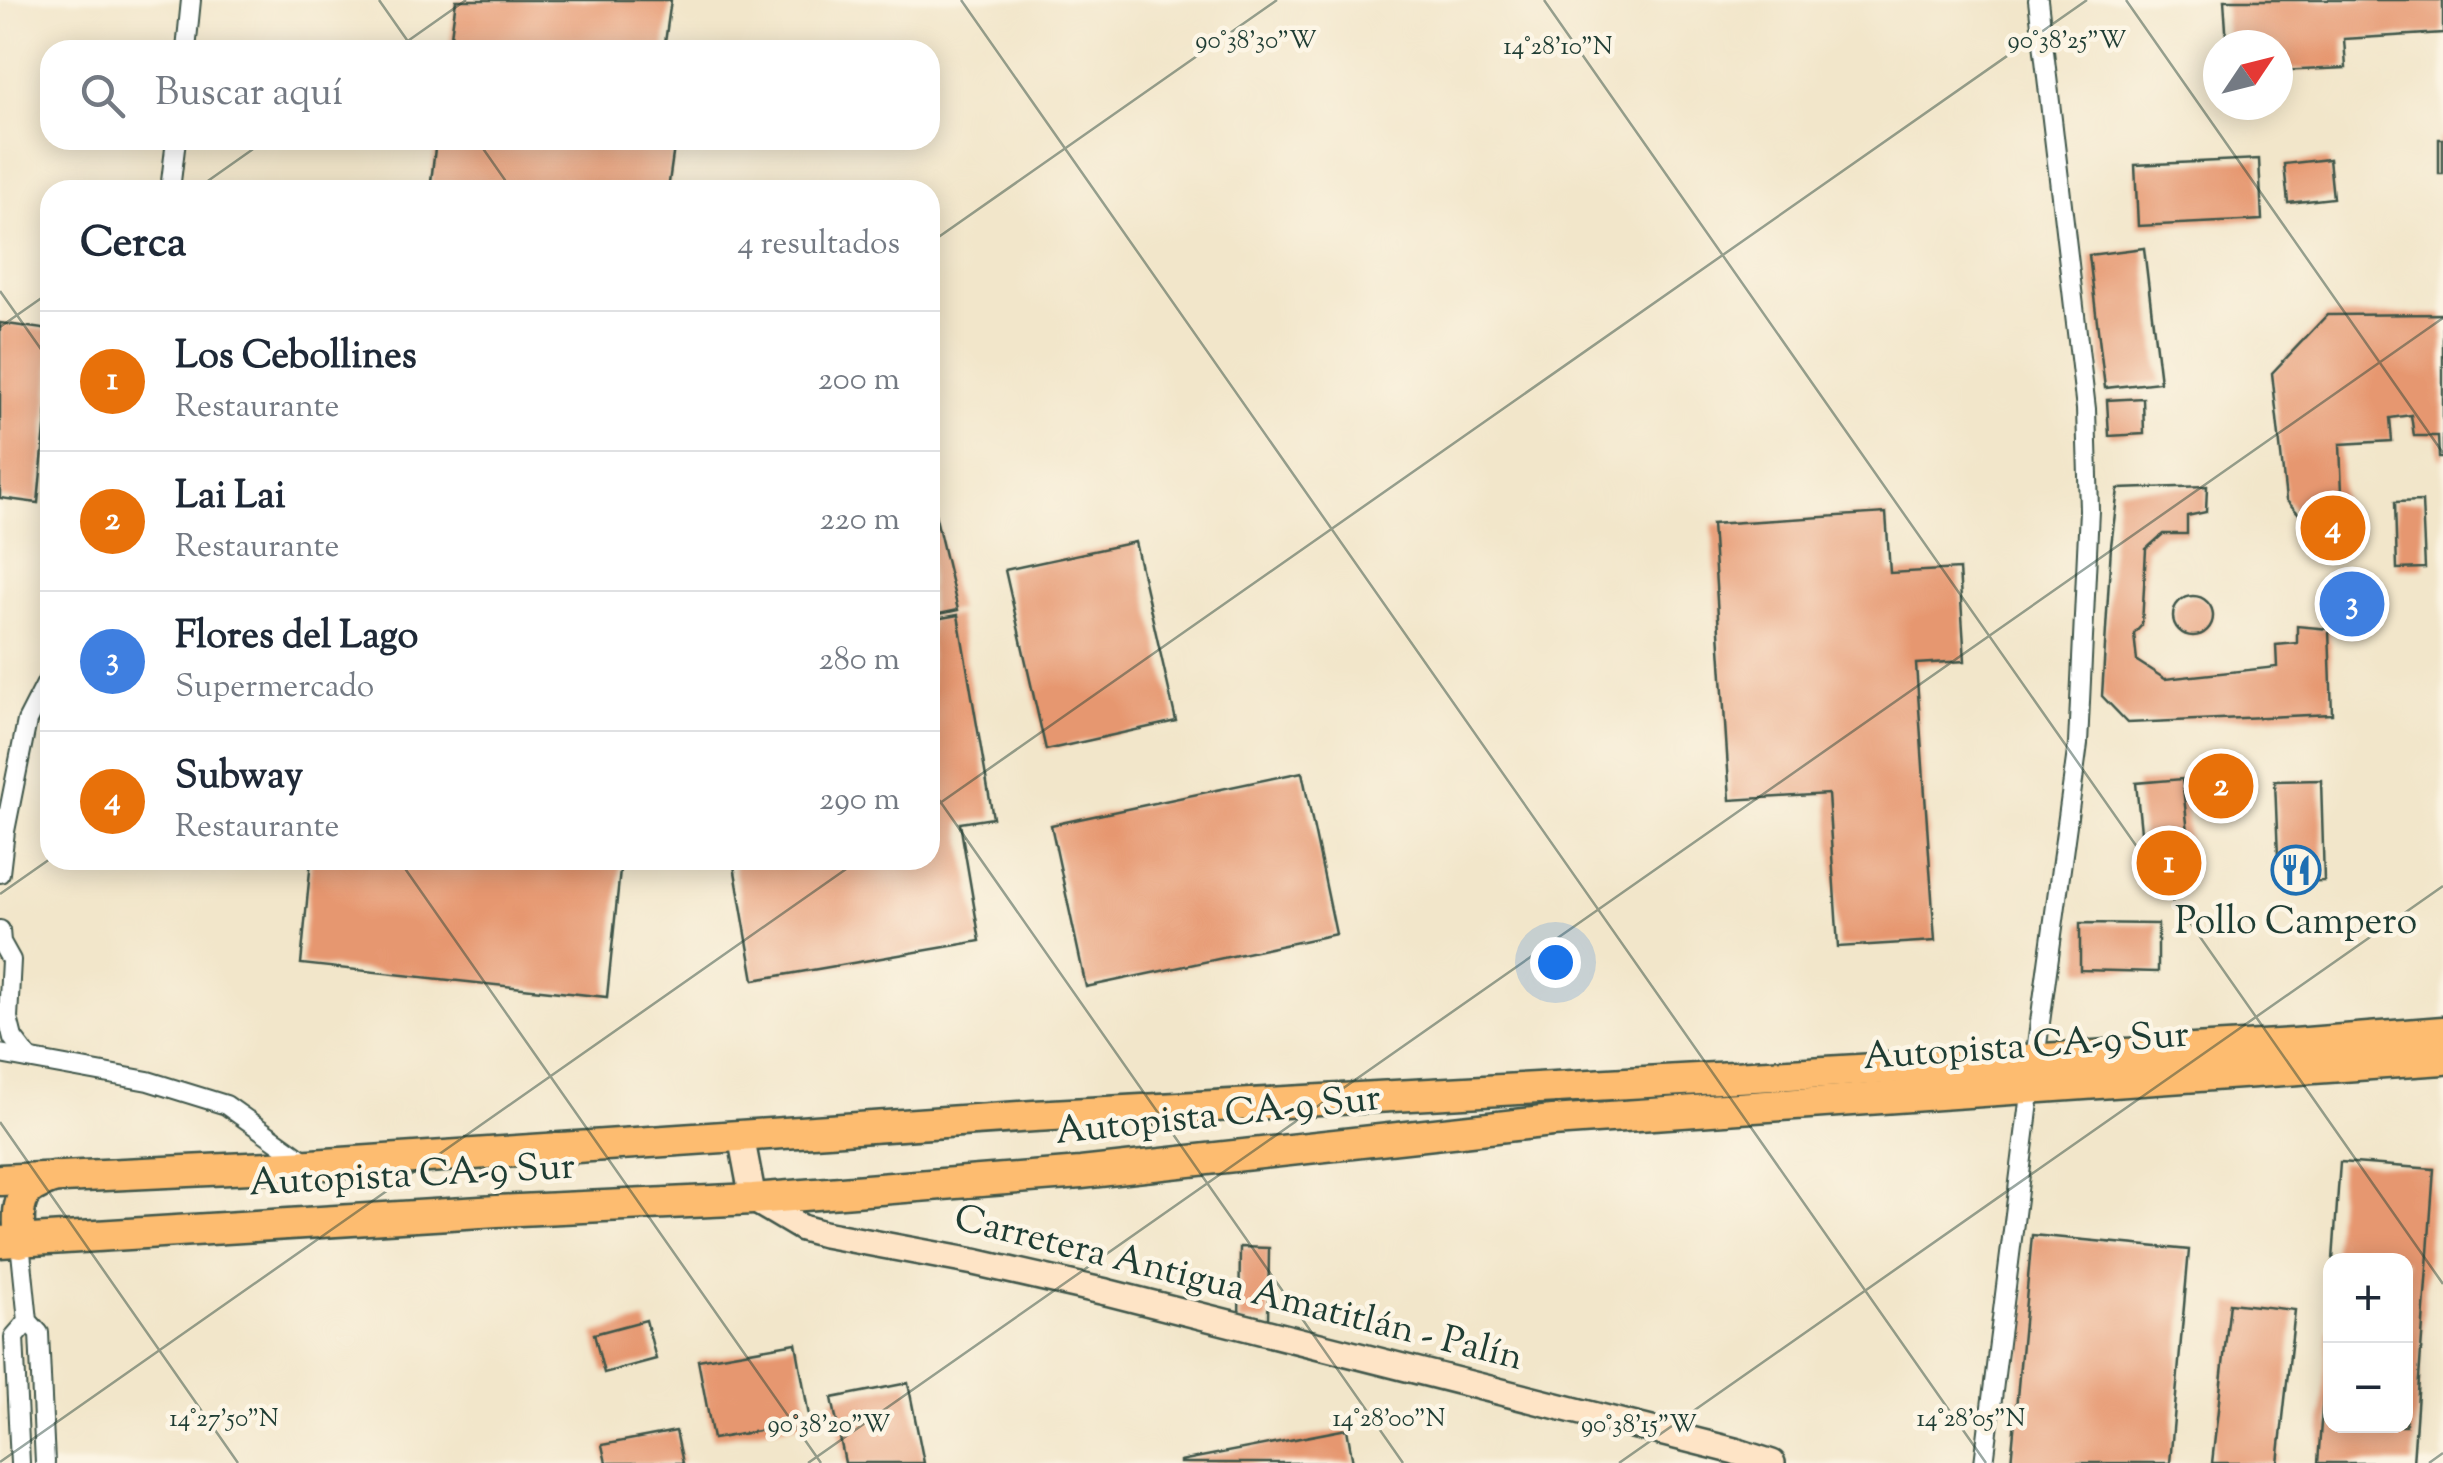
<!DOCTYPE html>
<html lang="es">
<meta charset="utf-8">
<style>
body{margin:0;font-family:"Sorts Mill Goudy",serif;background:#f6f6f7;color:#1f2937}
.controls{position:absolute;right:30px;bottom:30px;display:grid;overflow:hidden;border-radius:20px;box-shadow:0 5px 25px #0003}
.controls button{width:90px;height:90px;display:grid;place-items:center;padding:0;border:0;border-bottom:2px solid #e0e1e3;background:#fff;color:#1f2937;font:50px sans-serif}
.compass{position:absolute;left:2203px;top:30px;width:90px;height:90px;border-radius:50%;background:#fff;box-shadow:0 5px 25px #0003;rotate:55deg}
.you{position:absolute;left:1555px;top:962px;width:35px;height:35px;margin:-25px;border:8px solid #fff;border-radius:50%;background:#1a73e8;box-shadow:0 0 0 15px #1a73e833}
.badge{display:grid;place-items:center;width:65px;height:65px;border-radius:50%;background:#0b8043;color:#fff;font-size:32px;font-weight:700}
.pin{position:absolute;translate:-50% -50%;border:5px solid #fff;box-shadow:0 2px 10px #0006}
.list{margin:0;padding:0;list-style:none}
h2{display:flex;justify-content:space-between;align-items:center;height:130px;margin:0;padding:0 40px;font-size:42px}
h2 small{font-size:32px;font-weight:400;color:#747a83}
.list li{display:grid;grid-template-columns:65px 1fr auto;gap:30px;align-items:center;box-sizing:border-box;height:140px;padding:0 40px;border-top:2px solid #e0e1e3}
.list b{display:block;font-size:38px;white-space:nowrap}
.list p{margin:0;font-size:32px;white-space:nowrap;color:#747a83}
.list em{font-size:32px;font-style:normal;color:#747a83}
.icon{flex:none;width:55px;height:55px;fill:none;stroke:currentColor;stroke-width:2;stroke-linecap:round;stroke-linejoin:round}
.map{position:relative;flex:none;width:2443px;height:1463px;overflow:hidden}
.search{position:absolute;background:#fff;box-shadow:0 5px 25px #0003;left:40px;top:40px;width:900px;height:110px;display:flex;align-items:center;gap:25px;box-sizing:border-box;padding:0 35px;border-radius:30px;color:#747a83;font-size:38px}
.panel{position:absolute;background:#fff;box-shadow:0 5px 25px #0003;left:40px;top:180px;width:900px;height:690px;border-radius:30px}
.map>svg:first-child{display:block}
.building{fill:#e69770}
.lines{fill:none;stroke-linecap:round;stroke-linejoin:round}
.street-casing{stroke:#3f564a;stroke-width:22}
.secondary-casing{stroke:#3f564a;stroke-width:30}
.highway-casing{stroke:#3f564a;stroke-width:35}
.street{stroke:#fff;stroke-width:18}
.secondary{stroke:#fee4c6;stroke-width:25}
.highway{stroke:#fdbc70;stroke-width:30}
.ticks{fill:none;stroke:#1f3d34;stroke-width:2.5;stroke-opacity:0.45}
.labels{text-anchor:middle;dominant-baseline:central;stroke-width:9;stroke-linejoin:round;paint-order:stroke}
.poi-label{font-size:38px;fill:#1f3d34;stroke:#fcf5e5}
.street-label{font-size:38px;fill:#1f3d34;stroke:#fcf5e5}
.ticks-label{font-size:25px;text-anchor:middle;fill:#1f3d34;stroke:#fcf5e5;stroke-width:9;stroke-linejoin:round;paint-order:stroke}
</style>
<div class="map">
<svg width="2443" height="1463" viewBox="0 0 2443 1463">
<rect width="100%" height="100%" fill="#fcf5e5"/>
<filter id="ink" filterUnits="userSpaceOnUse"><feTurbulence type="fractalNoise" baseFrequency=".01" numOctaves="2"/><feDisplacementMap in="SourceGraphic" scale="20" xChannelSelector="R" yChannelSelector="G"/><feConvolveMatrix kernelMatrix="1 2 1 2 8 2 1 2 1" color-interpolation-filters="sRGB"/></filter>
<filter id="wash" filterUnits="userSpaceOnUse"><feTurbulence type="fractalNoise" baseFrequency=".0048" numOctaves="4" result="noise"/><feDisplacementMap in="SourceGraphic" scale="40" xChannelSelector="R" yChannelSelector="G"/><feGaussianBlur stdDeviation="2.25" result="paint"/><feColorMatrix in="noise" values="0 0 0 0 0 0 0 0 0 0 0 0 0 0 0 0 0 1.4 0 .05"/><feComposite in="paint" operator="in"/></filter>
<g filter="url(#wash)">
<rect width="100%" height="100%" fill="#f2e6ca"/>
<g id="blocks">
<g class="building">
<polygon points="456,0 671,0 664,50 449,50"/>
<polygon points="2224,0 2443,0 2443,33 2344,39 2346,68 2278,71 2278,45 2227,45"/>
<rect x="2439" y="139" width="4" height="35"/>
<polygon points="436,140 675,140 668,190 430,190"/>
<polygon points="2259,159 2262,220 2138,226 2135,165"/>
<polygon points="2329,159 2333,198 2288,203 2284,164"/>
<polygon points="2144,248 2160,382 2105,388 2089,255"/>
<polygon points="2443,314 2443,458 2439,458 2438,436 2414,436 2411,415 2390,418 2392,441 2340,444 2344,541 2325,542 2286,500 2272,373 2327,315"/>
<polygon points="0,323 50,330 50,375 38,503 0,498"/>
<polygon points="2143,398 2144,434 2109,436 2107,400"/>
<polygon points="2207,486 2206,512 2187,516 2187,534 2163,534 2146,549 2142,625 2134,634 2137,661 2165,679 2277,667 2276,645 2297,643 2297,626 2329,629 2332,714 2128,723 2102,696 2111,546 2118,489"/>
<polygon points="930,493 958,610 930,616"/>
<polygon points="2422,501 2425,568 2397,569 2395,502"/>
<polygon points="1886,513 1890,573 1959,569 1965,661 1916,664 1935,941 1838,947 1828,794 1730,800 1712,524"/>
<polygon points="1135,542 1176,721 1046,750 1005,570"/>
<circle cx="2193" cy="616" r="20"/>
<polygon points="958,615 993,818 960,823 980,941 754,980 733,860 930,860 930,620"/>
<polygon points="1302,772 1336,934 1086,987 1051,825"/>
<polygon points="2182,779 2193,876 2146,881 2136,783"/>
<polygon points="2321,780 2324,881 2279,882 2275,781"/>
<polygon points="311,860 621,860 607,997 301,964"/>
<polygon points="2080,923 2158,924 2158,972 2080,970"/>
<polygon points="2340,1162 2434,1169 2413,1463 2318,1463 2328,1329 2330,1329 2330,1426 2406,1426 2406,1260 2333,1260"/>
<polygon points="2032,1235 2189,1250 2170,1463 2011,1463"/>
<polygon points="1240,1247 1269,1248 1268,1321 1239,1322"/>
<polygon points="2230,1303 2295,1310 2278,1463 2212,1463"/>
<polygon points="646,1320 656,1359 604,1373 594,1334"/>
<polygon points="796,1343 810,1422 713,1439 698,1360"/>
<polygon points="908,1383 924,1463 845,1463 832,1398"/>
<polygon points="1347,1429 1353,1463 1180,1463 1180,1461"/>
<polygon points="676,1431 683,1463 606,1463 602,1445"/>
</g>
</g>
</g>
<g filter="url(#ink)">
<use href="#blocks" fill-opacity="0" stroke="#3f564a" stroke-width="2.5"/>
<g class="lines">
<g class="street-casing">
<g id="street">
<polyline points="186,50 191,0"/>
<polyline points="170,190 176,140"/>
<polyline points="0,873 5,831 27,721 50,676"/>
<polyline points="0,930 1,942 11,960 8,1018 13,1038 29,1059"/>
<polyline points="0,1054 148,1081 226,1105 309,1164"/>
<polyline points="2035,1059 2078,744 2089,510 2086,409 2038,0"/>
<polyline points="20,1242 28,1321 39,1333 45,1463"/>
<polyline points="20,1463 14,1337 28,1321"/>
<polyline points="1984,1463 2031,1086"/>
</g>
</g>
<g class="secondary-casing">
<polyline id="secondary" points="741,1136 753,1199 802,1228 824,1234 974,1262 1106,1292 1735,1451 1772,1463"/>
</g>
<g class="highway-casing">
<g id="highway">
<polyline points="0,1180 311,1165 1034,1116 1825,1072 2294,1044 2443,1032"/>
<polyline points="0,1242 497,1211 753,1199 1081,1173 1552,1121 2443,1059"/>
<path d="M20,1242c-1,-16 -5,-41 9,-52 6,-6 17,-9 25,-13"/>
</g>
</g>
<use href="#street" class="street"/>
<use href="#secondary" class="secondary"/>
<use href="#highway" class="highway"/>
</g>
</g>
<path class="ticks" d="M379,0l35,50M961,0l1025,1463M1544,0l899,1284M2126,0l317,453M395,50l71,-50M477,140l35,50M195,190l71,-50M930,243l347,-243M0,291l50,71M0,327l50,-35M930,787l473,676M930,810l1157,-810M399,860l422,603M0,894l50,-35M0,1122l238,341M0,1462l859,-602M808,1463l1635,-1145M1619,1463l824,-577M2429,1463l14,-10"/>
<defs>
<g id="restaurant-ring" transform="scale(2.5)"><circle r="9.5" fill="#fcf5e5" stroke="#1f6fb2" stroke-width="1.5"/><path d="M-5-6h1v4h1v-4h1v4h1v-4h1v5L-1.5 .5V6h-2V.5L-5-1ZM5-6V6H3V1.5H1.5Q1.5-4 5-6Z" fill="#1f6fb2"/></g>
</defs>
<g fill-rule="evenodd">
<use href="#restaurant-ring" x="2296" y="870"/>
</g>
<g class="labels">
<g class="poi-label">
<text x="2296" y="924">Pollo Campero</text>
</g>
<g class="street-label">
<text transform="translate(2026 1048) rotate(-4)">Autopista CA-9 Sur</text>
<text transform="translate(1218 1117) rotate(-6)">Autopista CA-9 Sur</text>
<text transform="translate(412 1177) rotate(-3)">Autopista CA-9 Sur</text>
<text transform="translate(1238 1290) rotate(14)">Carretera Antigua Amatitlán - Palín</text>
</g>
</g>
<g class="ticks-label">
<text x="1256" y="48">90°38'30"W</text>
<text x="2067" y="48">90°38'25"W</text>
<text x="1558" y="54">14°28'10"N</text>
<text x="224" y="1426">14°27'50"N</text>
<text x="1389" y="1426">14°28'00"N</text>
<text x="1971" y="1426">14°28'05"N</text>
<text x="829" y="1432">90°38'20"W</text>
<text x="1639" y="1432">90°38'15"W</text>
</g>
</svg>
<div class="controls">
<button>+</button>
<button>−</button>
</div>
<svg class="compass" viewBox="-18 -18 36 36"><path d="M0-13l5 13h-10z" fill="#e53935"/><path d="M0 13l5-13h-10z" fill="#747a83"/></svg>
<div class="you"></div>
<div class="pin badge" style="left:2169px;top:863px;background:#e8710a">1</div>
<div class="pin badge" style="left:2221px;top:786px;background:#e8710a">2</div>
<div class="pin badge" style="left:2352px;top:604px;background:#3f7fe0">3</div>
<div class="pin badge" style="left:2333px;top:528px;background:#e8710a">4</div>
<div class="search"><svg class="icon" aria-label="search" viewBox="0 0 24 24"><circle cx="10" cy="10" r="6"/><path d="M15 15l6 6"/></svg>Buscar aquí</div>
<section class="panel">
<h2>Cerca<small>4 resultados</small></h2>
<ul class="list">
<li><span class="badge" style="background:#e8710a">1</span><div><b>Los Cebollines</b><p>Restaurante</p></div><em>200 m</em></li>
<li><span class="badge" style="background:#e8710a">2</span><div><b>Lai Lai</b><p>Restaurante</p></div><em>220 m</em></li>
<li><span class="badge" style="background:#3f7fe0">3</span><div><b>Flores del Lago</b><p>Supermercado</p></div><em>280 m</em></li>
<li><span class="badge" style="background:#e8710a">4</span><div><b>Subway</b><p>Restaurante</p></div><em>290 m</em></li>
</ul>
</section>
</div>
